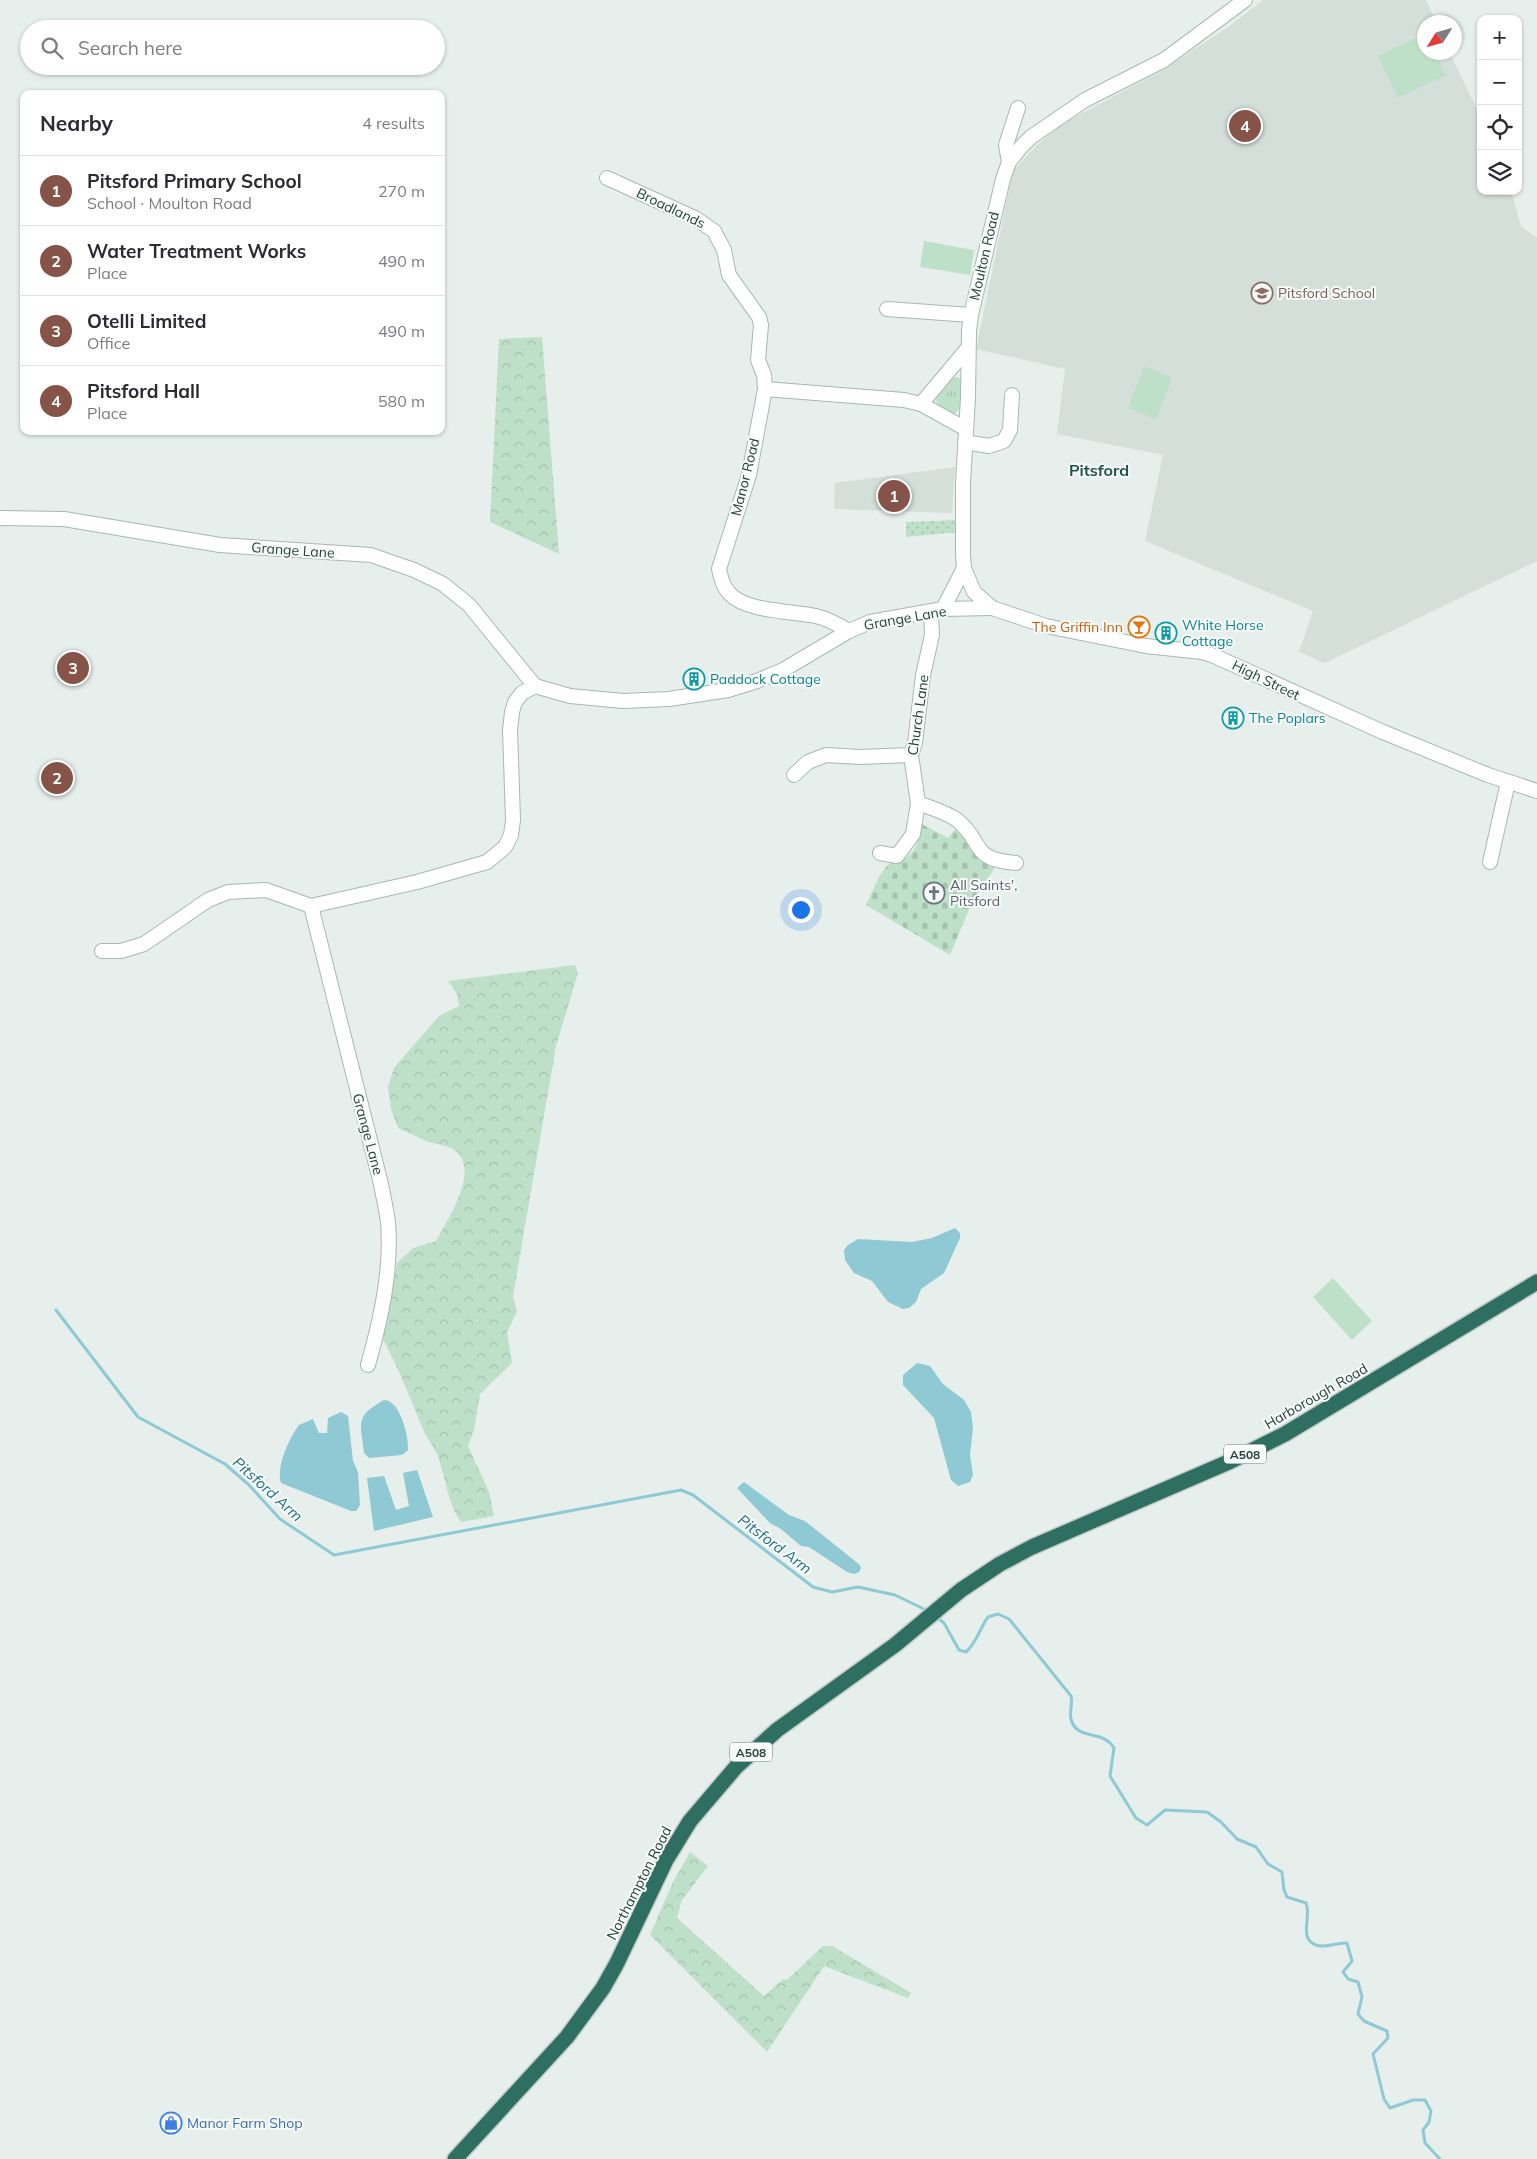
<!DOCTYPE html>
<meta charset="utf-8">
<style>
body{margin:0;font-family:Mulish,sans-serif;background:#f2f2f3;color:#2b2b33}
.controls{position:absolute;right:15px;top:15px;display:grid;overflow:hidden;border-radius:10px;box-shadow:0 1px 4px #0004}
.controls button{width:45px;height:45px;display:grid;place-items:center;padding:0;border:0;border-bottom:1px solid #e1e1e2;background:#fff;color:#2b2b33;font:25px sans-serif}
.compass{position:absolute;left:1417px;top:15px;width:45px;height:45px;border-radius:50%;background:#fff;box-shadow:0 1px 4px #0004;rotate:233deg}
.you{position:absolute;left:800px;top:909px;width:18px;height:18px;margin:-12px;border:4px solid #fff;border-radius:50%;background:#1a73e8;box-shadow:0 0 0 8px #1a73e833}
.badge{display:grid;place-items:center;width:32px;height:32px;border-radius:50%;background:#855347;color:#fff;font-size:16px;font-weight:700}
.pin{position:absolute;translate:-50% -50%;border:2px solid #fff;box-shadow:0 1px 5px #0006}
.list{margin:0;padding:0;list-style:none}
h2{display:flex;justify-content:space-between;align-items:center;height:65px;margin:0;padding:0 20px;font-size:21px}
h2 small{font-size:16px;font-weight:400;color:#7c7c81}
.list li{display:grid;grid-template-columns:32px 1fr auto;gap:15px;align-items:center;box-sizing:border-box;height:70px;padding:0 20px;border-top:1px solid #e1e1e2}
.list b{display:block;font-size:19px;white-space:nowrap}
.list p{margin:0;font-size:16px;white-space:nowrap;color:#7c7c81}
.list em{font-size:16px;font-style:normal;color:#7c7c81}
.icon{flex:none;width:28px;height:28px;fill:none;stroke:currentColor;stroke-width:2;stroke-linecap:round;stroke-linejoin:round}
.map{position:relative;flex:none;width:1537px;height:2159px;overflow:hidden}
.search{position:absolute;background:#fff;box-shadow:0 1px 4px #0004;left:20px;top:20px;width:425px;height:55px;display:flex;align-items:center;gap:12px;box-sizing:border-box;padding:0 18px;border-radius:28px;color:#7c7c81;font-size:19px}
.panel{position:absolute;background:#fff;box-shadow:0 1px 4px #0004;left:20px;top:90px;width:425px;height:345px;border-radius:10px}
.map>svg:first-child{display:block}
.built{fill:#d4dfda}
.grass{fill:url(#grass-tufts)}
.forest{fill:url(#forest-crowns)}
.cemetery{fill:url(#cemetery-stones)}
.garden{fill:url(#garden-dots)}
.pitch{fill:#bfe0c8}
.water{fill:#8ec9d4}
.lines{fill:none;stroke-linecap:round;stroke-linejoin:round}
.stream{stroke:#8ec9d4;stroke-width:3}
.minor-casing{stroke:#a8b8b2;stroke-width:16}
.highway-casing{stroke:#c2cac8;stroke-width:18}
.minor{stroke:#fff;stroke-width:14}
.highway{stroke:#2f6f62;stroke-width:15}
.labels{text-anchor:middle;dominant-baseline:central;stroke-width:4;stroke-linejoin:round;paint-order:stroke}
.shield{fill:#f7fbf9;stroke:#637a73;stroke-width:1}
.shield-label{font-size:12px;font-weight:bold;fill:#24423a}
.street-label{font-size:14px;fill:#24423a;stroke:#f7fbf9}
.education-label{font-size:14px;fill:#785e54;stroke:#f7fbf9;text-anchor:start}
.culture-label{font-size:14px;fill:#0d838f;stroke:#f7fbf9;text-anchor:start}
.food-label{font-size:14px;fill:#c56008;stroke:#f7fbf9;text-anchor:end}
.worship-label{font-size:14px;fill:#5b616d;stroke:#f7fbf9;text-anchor:start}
.shop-label{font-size:14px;fill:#366cbe;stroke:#f7fbf9;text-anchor:start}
.water-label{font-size:15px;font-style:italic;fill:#1c6f80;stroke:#f7fbf9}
.quarter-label{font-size:16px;font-weight:bold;fill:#1f5548;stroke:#f7fbf9}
</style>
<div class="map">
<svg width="1537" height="2159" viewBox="0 0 1537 2159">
<defs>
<pattern id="grass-tufts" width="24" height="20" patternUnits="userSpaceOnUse" patternTransform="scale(1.25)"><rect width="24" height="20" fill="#bfe0c8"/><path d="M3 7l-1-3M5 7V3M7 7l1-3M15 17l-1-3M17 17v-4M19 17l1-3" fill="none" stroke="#a4c1ad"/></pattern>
<pattern id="forest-crowns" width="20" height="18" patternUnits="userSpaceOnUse" patternTransform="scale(1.25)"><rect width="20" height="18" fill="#bfe0c8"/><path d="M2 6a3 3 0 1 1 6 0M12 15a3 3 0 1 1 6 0" fill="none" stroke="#a4c1ad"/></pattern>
<pattern id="cemetery-stones" width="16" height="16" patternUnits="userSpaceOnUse" patternTransform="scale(1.25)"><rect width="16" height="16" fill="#bfe0c8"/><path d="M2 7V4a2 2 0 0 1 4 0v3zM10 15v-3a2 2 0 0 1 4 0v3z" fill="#a4c1ad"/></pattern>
<pattern id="garden-dots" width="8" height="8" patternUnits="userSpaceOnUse" patternTransform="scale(1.25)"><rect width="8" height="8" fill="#bfe0c8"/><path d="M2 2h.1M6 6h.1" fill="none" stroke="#a4c1ad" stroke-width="1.8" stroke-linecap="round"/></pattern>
</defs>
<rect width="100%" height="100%" fill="#e6efeb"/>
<g class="built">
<polygon points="1263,0 1426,0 1436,22 1424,22 1424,52 1450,53 1481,118 1481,191 1511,191 1521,226 1537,238 1537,561 1325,663 1299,652 1313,611 1145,541 1163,455 1057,434 1065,369 976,349 1013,171 1038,144 1062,124 1165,69 1228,27"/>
<polygon points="955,467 952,513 834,509 835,483"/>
</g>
<polygon class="grass" points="957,377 962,380 961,408 953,415 938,407 936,399 951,379"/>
<g class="forest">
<polygon points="542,337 559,554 490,522 499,339"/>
<path d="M575,965l3,8 -22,73 -43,250 4,16 -10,20 5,31 -32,31 -6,36 -6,16 21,46 5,24 -33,6c-14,-19 -15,-45 -24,-68 -4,-9 -11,-17 -15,-27 -12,-29 -23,-59 -39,-87l14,-77 16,-15 23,-7c11,-21 42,-66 22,-88 -8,-9 -22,-8 -32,-12 -9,-4 -18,-9 -28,-13l-7,-19 -3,-22 6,-19 45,-52 20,-10 -2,-12 -9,-13z"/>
<polygon points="690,1852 708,1866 682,1900 677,1918 764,1996 782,1980 788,1979 823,1946 832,1946 911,1993 908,1998 824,1966 767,2052 650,1935 673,1882"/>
</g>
<path class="cemetery" d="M918,822l30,16 8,-10 21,25 19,13 -23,34 -23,55 -84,-50c7,-13 13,-35 26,-43 3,-2 8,-2 11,-3 15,-6 17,-23 15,-37z"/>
<polygon class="garden" points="958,520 958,532 906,537 906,522"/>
<g class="pitch">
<polygon points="1424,34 1424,52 1435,53 1446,75 1398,98 1378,56"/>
<polygon points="924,241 974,250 970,275 920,267"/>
<polygon points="1144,366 1172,377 1156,419 1128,408"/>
<polygon points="1333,1278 1372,1321 1352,1340 1313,1297"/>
</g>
<g class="water">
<polygon points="955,1228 960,1233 960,1238 944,1273 921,1289 916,1302 909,1308 903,1309 888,1302 872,1281 854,1273 845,1260 844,1250 848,1245 858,1239 912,1242 932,1238"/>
<polygon points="917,1363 930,1366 943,1384 964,1400 971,1412 973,1428 970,1455 973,1475 970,1482 958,1486 951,1480 934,1418 903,1385 903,1375"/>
<path d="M384,1400c16,0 25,36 24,50l-6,5 -33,3 -5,-5c-3,-31 -10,-36 20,-53z"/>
<path d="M341,1412l7,4 5,45 5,11 2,33 -4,6h-5l-70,-28c-5,-17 8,-44 18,-58l14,-6 6,14h8l1,-15z"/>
<polygon points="417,1470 433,1517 374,1531 367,1478 384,1476 396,1510 409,1506 403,1473"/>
<polygon points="744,1482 789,1515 805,1521 860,1565 861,1568 859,1572 854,1574 847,1572 809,1547 801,1546 781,1529 770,1523 737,1488"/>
</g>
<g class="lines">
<g class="stream">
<polyline points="56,1310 138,1417 225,1464 249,1485 280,1519 334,1555 681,1490 693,1495 813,1587 832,1592 858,1587 895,1595 928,1611"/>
<path d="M935,1616l9,7 15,27 7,2c11,-10 14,-24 22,-35l10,-3 11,5 62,77c2,8 -2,16 0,23 6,23 31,9 43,29l-4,28 26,42 11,7 18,-15 42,2 14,10 16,17 19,8 12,17 14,8 2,18 3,7 19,6c6,13 -8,36 10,42 10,4 21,-3 31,-2l5,18 -9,11 5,7 10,3 4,15 -4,17 6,7 23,10 1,7 -15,16 11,45 6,9 23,-8h12l6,11 -2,11 -6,8 2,13 15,16"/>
</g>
<g class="minor-casing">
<g id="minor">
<polyline points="1245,0 1164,60 1085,100 1031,137 1021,147 1009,162 1003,179 971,315 969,331 968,398 963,483 963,555 964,568 974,592 992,608 1046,626 1146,646 1202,652 1212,655 1383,732 1488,775 1537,791"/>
<polyline points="1009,162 1006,145 1018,108"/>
<path d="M607,178l88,40 19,13 10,19 5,25 30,42 2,8 -3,35 6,15 1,14 -16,86 -30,94c2,9 4,18 11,25 17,18 63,17 86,22 12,3 23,9 33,15"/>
<polyline points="887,309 971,315"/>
<polyline points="765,389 904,400 921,404 966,429"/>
<polyline points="921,404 968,348"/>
<polyline points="965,442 989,446 1004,441 1010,430 1012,395"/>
<polyline points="0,518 64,519 220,545 371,555 414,570 443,584 469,605 535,686 570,696 623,701 669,699 728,690 757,681 783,670 849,631 870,622 943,609 992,608"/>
<polyline points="943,609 964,568"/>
<polyline points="794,775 808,762 826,755 860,757 911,755"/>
<path d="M918,803c13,5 28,9 39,17 28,22 11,39 59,43"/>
<polyline points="880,853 897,856 913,834 918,803 911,755 915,743 923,675 932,635 931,611"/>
<polyline points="1490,862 1508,782"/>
<path d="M311,906l69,274c3,14 6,28 8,42 4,48 -7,96 -20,143"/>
<polyline points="102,951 121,951 144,944 208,900 228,892 266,890 311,906 417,882 487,862 505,847 511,835 513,820 510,730 512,712 515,702 522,693 535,686"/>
</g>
</g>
<g class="highway-casing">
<polyline id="highway" points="455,2159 567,2037 603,1988 617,1963 666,1860 690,1821 736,1767 777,1730 895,1645 961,1590 1000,1564 1032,1547 1231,1461 1285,1434 1537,1282"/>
</g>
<use href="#minor" class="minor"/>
<use href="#highway" class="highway"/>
</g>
<defs>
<g id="school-ring" transform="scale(1.125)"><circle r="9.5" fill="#f7fbf9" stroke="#8d6e63" stroke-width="1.5"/><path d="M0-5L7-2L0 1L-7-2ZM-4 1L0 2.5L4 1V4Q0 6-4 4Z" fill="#8d6e63"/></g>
<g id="bar-ring" transform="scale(1.125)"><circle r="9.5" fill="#f7fbf9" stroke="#e8710a" stroke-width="1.5"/><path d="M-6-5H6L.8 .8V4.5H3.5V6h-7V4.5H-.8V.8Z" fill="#e8710a"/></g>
<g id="building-ring" transform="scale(1.125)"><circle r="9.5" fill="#f7fbf9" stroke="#0f9aa8" stroke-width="1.5"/><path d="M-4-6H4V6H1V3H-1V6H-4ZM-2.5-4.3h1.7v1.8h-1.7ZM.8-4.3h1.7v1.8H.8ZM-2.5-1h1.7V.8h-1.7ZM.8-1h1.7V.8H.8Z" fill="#0f9aa8"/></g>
<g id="church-ring" transform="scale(1.125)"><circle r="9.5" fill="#f7fbf9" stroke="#6b7280" stroke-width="1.5"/><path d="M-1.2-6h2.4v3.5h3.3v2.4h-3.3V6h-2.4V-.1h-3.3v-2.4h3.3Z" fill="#6b7280"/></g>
<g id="shop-ring" transform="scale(1.125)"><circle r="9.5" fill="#f7fbf9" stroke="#3f7fe0" stroke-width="1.5"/><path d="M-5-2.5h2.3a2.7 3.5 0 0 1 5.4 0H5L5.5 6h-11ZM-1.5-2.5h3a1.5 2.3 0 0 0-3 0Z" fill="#3f7fe0"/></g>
</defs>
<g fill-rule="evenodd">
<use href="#school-ring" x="1262" y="293"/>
<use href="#bar-ring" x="1139" y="627"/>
<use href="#building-ring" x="1166" y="633"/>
<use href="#building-ring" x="694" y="679"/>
<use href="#building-ring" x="1233" y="718"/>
<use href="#church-ring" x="934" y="893"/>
<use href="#shop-ring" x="171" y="2123"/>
</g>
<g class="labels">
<g class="shield">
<rect x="1224" y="1444.5" width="42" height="19" rx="4"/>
<rect x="730" y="1742.5" width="42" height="19" rx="4"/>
</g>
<g class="shield-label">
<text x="1245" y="1454">A508</text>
<text x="751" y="1752">A508</text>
</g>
<g class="street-label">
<text transform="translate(671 208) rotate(26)">Broadlands</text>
<text transform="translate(984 256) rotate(-77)">Moulton Road</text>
<text transform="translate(745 477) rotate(-76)">Manor Road</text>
<text transform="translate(293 550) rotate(4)">Grange Lane</text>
<text transform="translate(905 618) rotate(-10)">Grange Lane</text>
<text transform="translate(1266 680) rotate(26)">High Street</text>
<text transform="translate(918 715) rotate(-82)">Church Lane</text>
<text transform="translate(368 1134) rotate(75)">Grange Lane</text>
<text transform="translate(1316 1396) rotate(-30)">Harborough Road</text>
<text transform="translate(639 1883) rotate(-63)">Northampton Road</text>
</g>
<g class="education-label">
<text x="1278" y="293">Pitsford School</text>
</g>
<g class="culture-label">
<text x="1182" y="625">White Horse<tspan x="1182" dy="16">Cottage</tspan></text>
<text x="710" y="679">Paddock Cottage</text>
<text x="1249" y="718">The Poplars</text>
</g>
<g class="food-label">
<text x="1123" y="627">The Griffin Inn</text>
</g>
<g class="worship-label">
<text x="950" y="885">All Saints',<tspan x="950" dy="16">Pitsford</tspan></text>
</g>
<g class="shop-label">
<text x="187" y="2123">Manor Farm Shop</text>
</g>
<g class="water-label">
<text transform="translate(268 1489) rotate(42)">Pitsford Arm</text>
<text transform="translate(775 1544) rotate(37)">Pitsford Arm</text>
</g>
<g class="quarter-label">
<text x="1099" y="470">Pitsford</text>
</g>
</g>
</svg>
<div class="controls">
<button>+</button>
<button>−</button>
<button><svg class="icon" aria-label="locate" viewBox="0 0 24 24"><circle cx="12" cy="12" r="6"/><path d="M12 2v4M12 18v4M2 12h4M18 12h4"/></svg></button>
<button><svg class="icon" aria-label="layers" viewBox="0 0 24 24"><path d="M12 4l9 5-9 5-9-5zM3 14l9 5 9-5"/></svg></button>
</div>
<svg class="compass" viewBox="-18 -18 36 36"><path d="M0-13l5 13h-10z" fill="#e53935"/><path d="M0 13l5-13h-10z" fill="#7c7c81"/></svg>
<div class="you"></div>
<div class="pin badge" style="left:894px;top:496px">1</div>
<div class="pin badge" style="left:57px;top:778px">2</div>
<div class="pin badge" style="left:73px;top:668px">3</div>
<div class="pin badge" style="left:1245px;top:126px">4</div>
<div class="search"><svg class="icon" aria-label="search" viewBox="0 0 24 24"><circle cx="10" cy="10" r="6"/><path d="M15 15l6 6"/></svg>Search here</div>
<section class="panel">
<h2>Nearby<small>4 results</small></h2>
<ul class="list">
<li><span class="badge">1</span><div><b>Pitsford Primary School</b><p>School · Moulton Road</p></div><em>270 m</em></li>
<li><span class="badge">2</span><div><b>Water Treatment Works</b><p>Place</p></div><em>490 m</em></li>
<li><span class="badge">3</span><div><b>Otelli Limited</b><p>Office</p></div><em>490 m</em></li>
<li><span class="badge">4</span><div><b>Pitsford Hall</b><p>Place</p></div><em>580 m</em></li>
</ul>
</section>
</div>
